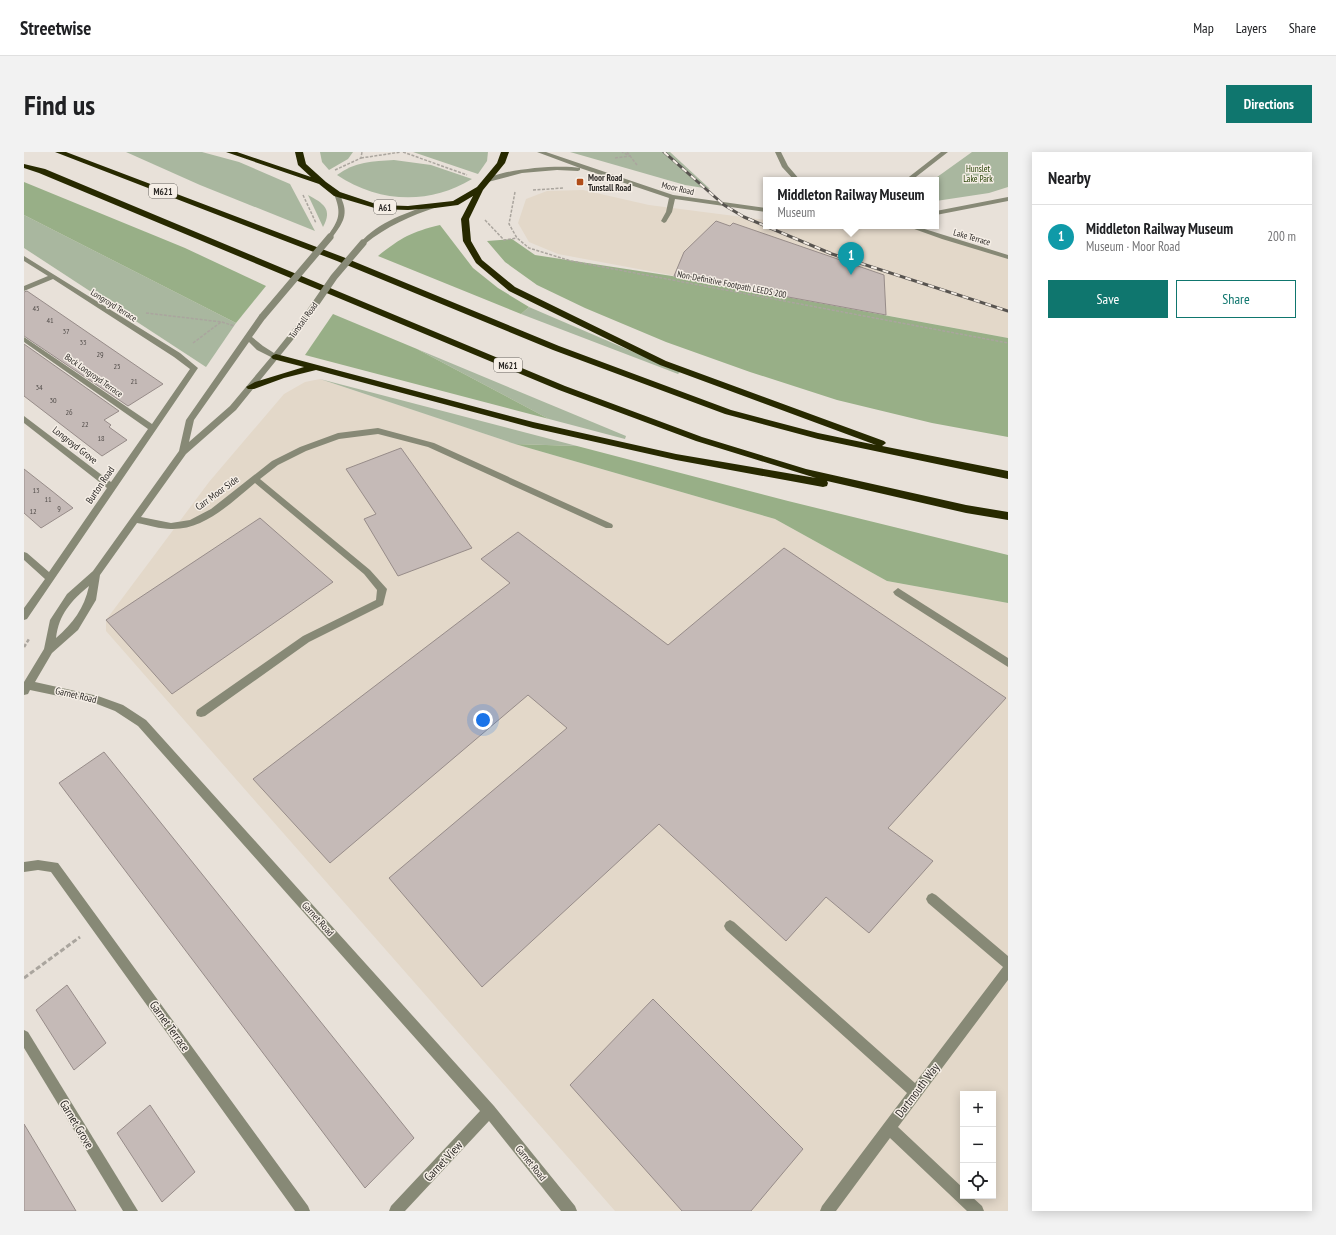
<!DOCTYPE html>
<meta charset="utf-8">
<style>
body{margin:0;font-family:"PT Sans Narrow",sans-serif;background:#f2f2f2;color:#202124}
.controls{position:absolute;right:12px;bottom:12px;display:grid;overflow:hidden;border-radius:0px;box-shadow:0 2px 10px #0003}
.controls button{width:36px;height:36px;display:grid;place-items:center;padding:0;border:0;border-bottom:1px solid #e0e0e0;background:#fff;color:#202124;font:20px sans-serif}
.you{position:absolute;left:459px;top:568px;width:14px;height:14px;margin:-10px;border:3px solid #fff;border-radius:50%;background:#1a73e8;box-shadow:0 0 0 6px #1a73e833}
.badge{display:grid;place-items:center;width:26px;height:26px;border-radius:50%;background:#0f766e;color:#fff;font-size:13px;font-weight:700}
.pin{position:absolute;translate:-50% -33px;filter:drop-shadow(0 1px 2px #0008)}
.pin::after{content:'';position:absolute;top:21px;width:14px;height:12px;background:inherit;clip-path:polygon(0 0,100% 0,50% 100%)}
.popup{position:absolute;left:739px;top:25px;width:176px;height:52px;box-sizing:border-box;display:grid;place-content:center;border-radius:0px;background:#fff;filter:drop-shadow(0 1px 3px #0005);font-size:13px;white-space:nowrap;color:#757577}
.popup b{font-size:15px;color:#202124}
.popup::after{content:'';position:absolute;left:50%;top:100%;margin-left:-8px;border:8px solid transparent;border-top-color:#fff}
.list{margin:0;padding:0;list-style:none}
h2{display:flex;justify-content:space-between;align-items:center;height:52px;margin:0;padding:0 16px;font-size:17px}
h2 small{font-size:13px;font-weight:400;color:#757577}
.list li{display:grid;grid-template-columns:26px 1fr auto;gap:12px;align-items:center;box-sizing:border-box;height:64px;padding:0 16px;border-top:1px solid #e0e0e0}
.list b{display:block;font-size:15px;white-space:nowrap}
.list p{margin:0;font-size:13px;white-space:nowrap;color:#757577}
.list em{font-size:13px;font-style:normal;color:#757577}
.actions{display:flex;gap:8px;padding:12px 16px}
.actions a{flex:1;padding:9px 0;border:1px solid #0f766e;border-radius:0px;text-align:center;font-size:14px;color:#0f766e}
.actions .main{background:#0f766e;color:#fff}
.icon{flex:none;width:22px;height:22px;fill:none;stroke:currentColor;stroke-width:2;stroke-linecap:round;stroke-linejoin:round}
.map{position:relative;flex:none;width:984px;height:1059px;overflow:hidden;border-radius:0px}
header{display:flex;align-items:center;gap:24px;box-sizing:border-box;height:56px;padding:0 20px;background:#fff;border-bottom:1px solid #e0e0e0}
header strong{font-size:19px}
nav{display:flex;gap:22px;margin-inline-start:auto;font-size:14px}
.intro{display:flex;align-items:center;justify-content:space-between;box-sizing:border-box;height:96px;padding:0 24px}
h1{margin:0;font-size:28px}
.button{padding:10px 18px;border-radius:0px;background:#0f766e;color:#fff;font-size:14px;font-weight:700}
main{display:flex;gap:24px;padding:0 24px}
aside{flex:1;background:#fff;border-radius:0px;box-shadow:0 2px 10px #0003}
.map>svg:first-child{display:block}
.built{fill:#e3d8c9;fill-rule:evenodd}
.green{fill:#a9b79f}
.forest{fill:#98af87}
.building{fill:#c5bab7;stroke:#978c89}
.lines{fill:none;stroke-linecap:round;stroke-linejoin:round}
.path-far2{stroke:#aaa59e;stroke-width:1.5;stroke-dasharray:3 1.5;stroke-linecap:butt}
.path-far1{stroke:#aaa59e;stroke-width:2.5;stroke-dasharray:3.5 2;stroke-linecap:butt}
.path{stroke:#aaa59e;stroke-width:3;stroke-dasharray:5 2.5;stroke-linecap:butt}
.minor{fill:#878976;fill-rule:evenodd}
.highway{fill:#272900;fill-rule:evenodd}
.rail-casing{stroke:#585450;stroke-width:3}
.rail{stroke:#f5eee6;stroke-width:2;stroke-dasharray:6;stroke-linecap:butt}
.minor-bridge{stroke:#878976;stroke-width:7}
.poi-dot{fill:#b04c18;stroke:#f5eee6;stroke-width:1.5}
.labels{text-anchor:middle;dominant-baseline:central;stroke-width:3;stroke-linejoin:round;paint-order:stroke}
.number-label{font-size:8px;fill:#534e4b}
.far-park-label{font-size:9px;fill:#274205;stroke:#f5eee6}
.far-poi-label{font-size:9px;font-weight:bold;fill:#2d2a27;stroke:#f5eee6;text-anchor:start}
.far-street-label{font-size:9px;fill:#2d2a27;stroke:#f5eee6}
.shield{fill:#f5eee6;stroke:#696560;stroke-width:1}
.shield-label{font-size:9px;font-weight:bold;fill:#2d2a27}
.street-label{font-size:10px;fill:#2d2a27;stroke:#f5eee6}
.near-street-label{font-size:12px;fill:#2d2a27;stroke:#f5eee6}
</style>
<header>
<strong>Streetwise</strong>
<nav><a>Map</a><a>Layers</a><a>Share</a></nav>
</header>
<div class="intro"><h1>Find us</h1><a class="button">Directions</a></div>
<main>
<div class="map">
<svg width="984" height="1059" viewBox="0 0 984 1059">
<rect width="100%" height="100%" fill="#e8e1d9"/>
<g class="built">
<polygon points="559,38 625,53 742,68 742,74 885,74 984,105 984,186 534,102 505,90 494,71 502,47 523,39"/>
<path d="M296,227l195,65 260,75 112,62 121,22v608h-393l-509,-580v-11l103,-138 75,-88 21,-12zM939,942h30v102h-30z"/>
</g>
<g class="green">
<polygon points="102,0 178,0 215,10 266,32 291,79 176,33"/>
<polygon points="296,0 329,0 324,7 305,18 298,10"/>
<polygon points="389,0 464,0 463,9 454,22"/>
<polygon points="546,0 646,0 686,37 661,33"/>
<polygon points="948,0 984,0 984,35 965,41 912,49 912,28 909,28"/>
<path d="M370,8l37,5 41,14c-43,26 -93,24 -135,-4 17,-13 36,-14 57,-15z"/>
<path d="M284,43c15,8 25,14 15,32z"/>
<polygon points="0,63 212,171 182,215 0,96"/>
<polygon points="505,155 656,220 654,222 497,162"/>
<polygon points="393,197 602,284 601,287 525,267"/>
<polygon points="296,227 553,294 491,292"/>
</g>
<g class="forest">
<polygon points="0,30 161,96 242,134 212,171 0,63"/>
<path d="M416,73l33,43 25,20 31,19 -8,7 -143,-58c24,-19 33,-24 62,-31z"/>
<polygon points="488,87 511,103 648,124 984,186 984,285 908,271 813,248 726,220 642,190 561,156 513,133 481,110 463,89"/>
<polygon points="309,162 393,197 525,267 281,203"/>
<polygon points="491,292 553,294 764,349 984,403 984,451 863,429 751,367"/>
</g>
<g class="building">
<polygon points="692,69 706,74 709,71 860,123 862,163 650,124 660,100"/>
<polygon points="3,139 25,154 139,232 104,254 0,184 0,140"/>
<polygon points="0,192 95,259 80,268 87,273 85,275 103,288 78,304 0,244"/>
<polygon points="377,296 448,396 374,424 340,367 352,362 322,317"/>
<polygon points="0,317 28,339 49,356 17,376 0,361"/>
<polygon points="236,366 309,430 148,542 82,468"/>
<polygon points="494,380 644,493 760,396 982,546 864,676 909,709 845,781 802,745 762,789 635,672 458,835 365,726 543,576 504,543 306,711 229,627 486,431 457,407"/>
<polygon points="80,600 390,986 341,1036 35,631"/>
<polygon points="43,833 82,891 50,918 12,858"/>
<polygon points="629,847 779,997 727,1059 658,1059 546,933"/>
<polygon points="126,953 171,1020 138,1050 93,981"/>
<polygon points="0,972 21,1007 52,1059 0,1059"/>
</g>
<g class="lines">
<g class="path-far2">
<polyline points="379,0 443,23"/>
<polyline points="603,0 613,13"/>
<polyline points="337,6 377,0"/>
<polyline points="591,6 606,4 598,0"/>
<polyline points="311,18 337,6 338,0"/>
<polyline points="509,38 540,36"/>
<polyline points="491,40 485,72 493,86 505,96 547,109 984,191"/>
<polyline points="279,43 292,71"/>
<polyline points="461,68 480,88 493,86"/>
<polyline points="122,161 198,170 210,174"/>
<polyline points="169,191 197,170"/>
</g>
<polyline class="path-far1" points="0,495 5,487"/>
<polyline class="path" points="0,826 56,785"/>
<g class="minor">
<path d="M513,0h9l127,43 93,13v4l-91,-13 -3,13 -6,10 -2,1 -3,-2 5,-9 3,-14 -89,-30v2l-2,1 -21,-1 -35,3 -34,9 -3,-2c16,-11 75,-16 95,-12z"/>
<polygon points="751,0 757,0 764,14 776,28 770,28 758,15"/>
<polygon points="917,0 924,0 888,28 881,28"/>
<path d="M313,40c4,2 4,4 5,8 7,16 -1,25 -10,38l-2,1 -3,-2c12,-17 15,-23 7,-43z"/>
<polygon points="984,45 984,49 912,63 912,59"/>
<path d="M411,52l2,1v2c-27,9 -50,19 -72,37l-5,-1c18,-21 49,-32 75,-39z"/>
<polygon points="882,74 891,74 984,103 984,107 918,87"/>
<polygon points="0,104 156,201 174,216 3,467 0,468 0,456 21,427 0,408 0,400 3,401 25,420 83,336 0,271 0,264 87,330 124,277 0,190 0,185 128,272 166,217 150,205 29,127 0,139 0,134 24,124 0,109"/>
<path d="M236,162h3l4,2 -15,21 11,9 11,7 24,-30h6l1,2 -69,85 -50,44 -45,63 30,6 19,-3 21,-11 61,-48 28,-14 38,-14 40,-5 56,15 178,81 1,2 -1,2h-6l-178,-81 -50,-13 -39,5 -33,12 -28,14 -18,14 110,91 17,19 -4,16 -74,37 -104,74 -4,1 -4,-1 -1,-3 1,-3 106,-74 73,-36 1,-10 -13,-16 -109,-91c-24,20 -51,47 -84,46 -11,0 -23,-4 -34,-6l-37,52 -4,25 -18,30 -26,23 -17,29 63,14 25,9 23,15 348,386 81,100 2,5h-16l-72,-90 -84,90h-16l2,-5 89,-95 -342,-385 -23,-15 -18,-7 -67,-14 -2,4 -4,1v-13l20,-33 6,-29 17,-26 26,-23 86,-120 7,-31zM225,190l8,8 14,7 -41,49 -41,36 5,-22zM65,434c-5,23 -16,37 -33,52 3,-24 15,-37 33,-52z"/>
<polygon points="874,436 984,506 984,515 871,443 869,440"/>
<polygon points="14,708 34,711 284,1054 286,1059 271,1059 27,720 14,718 0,720 0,710"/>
<polygon points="908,741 912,743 984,804 984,828 874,975 939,1036 939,1044 947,1044 958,1054 960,1059 943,1059 866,986 812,1059 796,1059 798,1054 883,941 702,778 700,774 702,770 706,768 710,770 891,931 979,815 904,751 902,747 904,743"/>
<polygon points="0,878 4,880 114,1059 99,1059 0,896"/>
</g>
<g class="highway">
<polygon points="31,0 42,0 319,105 535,194 707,258 794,281 852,293 636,213 485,139 452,111 439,89 437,67 449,44 434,53 411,56 384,58 354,57 310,44 295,32 202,0 213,0 287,25 274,13 271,0 279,0 282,12 302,30 316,40 355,53 384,54 429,49 453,35 473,11 477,0 485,0 481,11 459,38 445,67 447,89 458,108 491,135 642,209 860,289 862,291 858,294 984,319 984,327 794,287 701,262 529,198 313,109"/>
<polygon points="0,12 21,17 541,234 678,285 782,317 942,353 984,360 984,368 942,361 803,329 804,331 803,334 799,335 652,308 509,276 292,218 260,226 230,237 224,237 222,235 231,230 280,215 249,207 247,205 249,203 252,202 509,270 652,302 792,326 672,289 535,238 15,21 0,16"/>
</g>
<g class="rail-casing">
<polyline id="rail" points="640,0 700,53 720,65 808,102 984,159"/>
</g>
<use href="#rail" class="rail"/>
<g class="minor-bridge">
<polyline points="239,164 306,85"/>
<polyline points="277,173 310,125 339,91"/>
</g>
</g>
<rect class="poi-dot" x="552" y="26" width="8" height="8" rx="2"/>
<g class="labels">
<g class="number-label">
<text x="12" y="156">45</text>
<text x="26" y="168">41</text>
<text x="42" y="179">37</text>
<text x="59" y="190">33</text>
<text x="76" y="202">29</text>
<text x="93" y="214">25</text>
<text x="110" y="229">21</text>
<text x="15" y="235">34</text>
<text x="29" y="248">30</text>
<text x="45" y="260">26</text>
<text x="61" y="272">22</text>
<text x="77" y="286">18</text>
<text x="12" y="338">13</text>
<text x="24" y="347">11</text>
<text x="35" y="356">9</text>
<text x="9" y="359">12</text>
</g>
<g class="far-park-label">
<text x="954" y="16">Hunslet<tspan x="954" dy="10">Lake Park</tspan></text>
</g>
<g class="far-poi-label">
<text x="564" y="25">Moor Road<tspan x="564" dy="10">Tunstall Road</tspan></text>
</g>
<g class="far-street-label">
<text transform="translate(654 36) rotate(13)">Moor Road</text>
<text transform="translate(948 85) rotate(16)">Lake Terrace</text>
<text transform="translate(708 132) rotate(11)">Non-Definitive Footpath LEEDS 200</text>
<text transform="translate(90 153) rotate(32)">Longroyd Terrace</text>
<text transform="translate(279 168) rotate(-54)">Tunstall Road</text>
<text transform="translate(70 223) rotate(35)">Back Longroyd Terrace</text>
</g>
<g class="shield">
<rect x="125" y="32" width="28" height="14" rx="3"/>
<rect x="350" y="48" width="22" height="14" rx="3"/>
<rect x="470" y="206" width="28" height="14" rx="3"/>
</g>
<g class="shield-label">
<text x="139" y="39">M621</text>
<text x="361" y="55">A61</text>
<text x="484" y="213">M621</text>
</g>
<g class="street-label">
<text transform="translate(51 293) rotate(38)">Longroyd Grove</text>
<text transform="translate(76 333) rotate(-56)">Burton Road</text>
<text transform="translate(193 341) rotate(-36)">Carr Moor Side</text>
<text transform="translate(52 543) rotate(13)">Garnet Road</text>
<text transform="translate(294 767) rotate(48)">Garnet Road</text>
<text transform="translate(507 1011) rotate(51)">Garnet Road</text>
</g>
<g class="near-street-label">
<text transform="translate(146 874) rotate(54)">Garnet Terrace</text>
<text transform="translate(893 938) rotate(-53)">Dartmouth Way</text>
<text transform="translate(53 972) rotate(59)">Garnet Grove</text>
<text transform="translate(419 1009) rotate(-47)">Garnet View</text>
</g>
</g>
</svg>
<div class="controls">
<button>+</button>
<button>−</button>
<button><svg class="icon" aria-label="locate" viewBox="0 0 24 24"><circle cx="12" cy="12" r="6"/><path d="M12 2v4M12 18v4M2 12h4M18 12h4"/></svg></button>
</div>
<div class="you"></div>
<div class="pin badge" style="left:827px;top:123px;background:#0f9aa8">1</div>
<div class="popup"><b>Middleton Railway Museum</b>Museum</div>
</div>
<aside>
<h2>Nearby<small></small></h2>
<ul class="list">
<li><span class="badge" style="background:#0f9aa8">1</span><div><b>Middleton Railway Museum</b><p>Museum · Moor Road</p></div><em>200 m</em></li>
</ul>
<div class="actions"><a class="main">Save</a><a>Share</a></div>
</aside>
</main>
